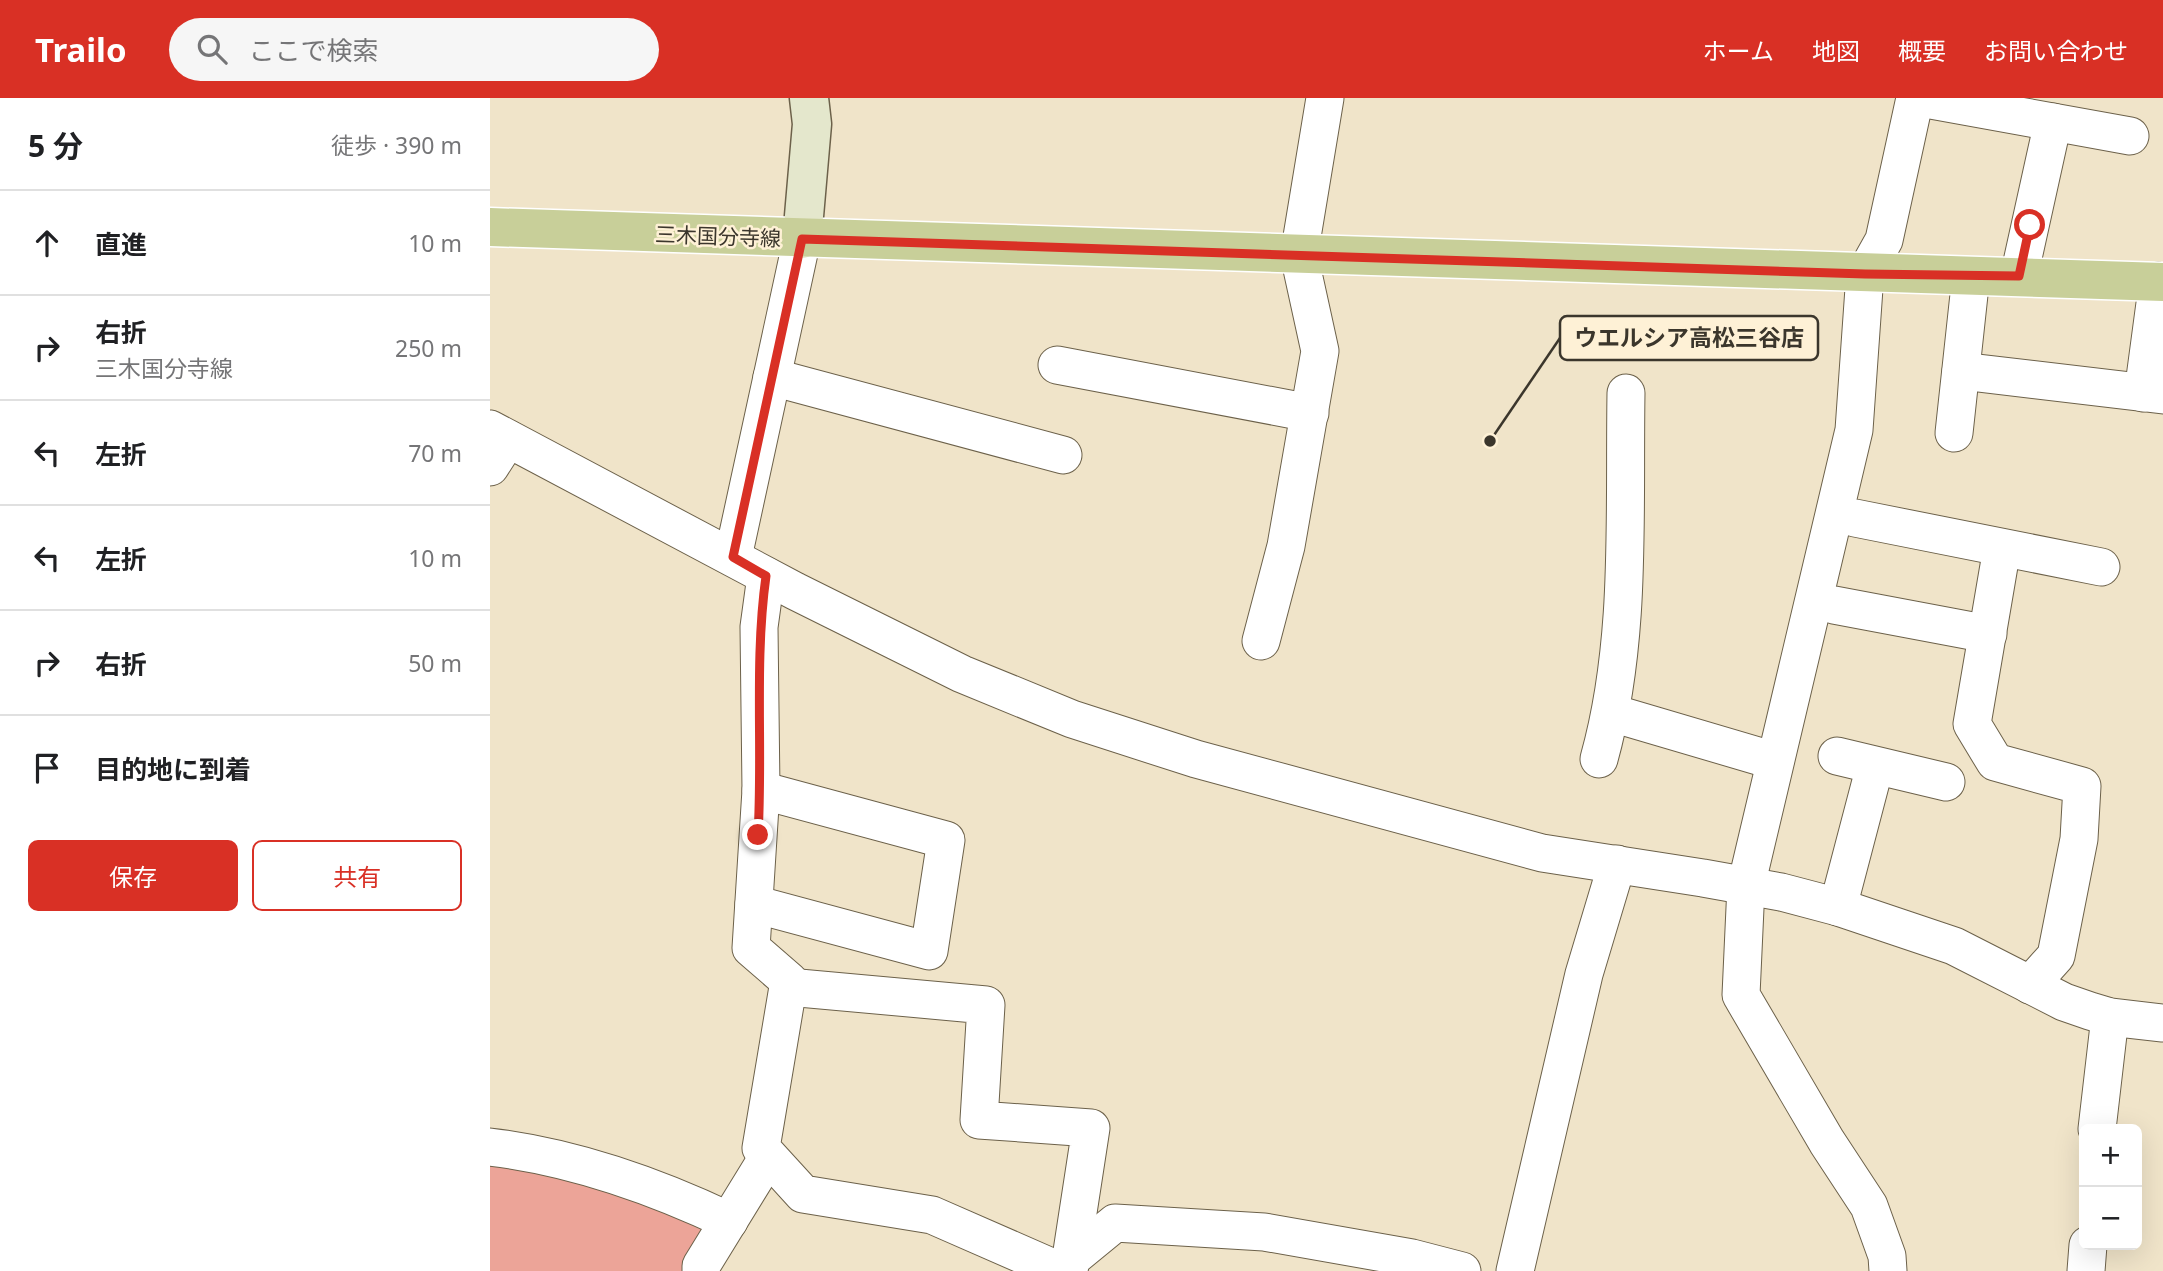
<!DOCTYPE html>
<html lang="ja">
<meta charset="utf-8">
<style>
body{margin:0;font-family:"Noto Sans","Noto Sans JP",sans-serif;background:#f6f6f6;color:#202124}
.controls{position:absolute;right:21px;bottom:21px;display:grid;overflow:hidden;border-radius:10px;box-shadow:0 7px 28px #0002}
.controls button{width:63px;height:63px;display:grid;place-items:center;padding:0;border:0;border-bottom:2px solid #e0e0e0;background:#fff;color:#202124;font:35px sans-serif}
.stop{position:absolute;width:21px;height:21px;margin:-16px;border:5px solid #d93025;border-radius:50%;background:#fff}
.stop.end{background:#d93025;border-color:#fff;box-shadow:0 2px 7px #0008}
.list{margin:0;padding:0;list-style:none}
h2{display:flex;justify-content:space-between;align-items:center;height:91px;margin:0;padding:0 28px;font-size:30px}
h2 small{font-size:23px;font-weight:400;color:#757577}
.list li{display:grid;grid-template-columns:46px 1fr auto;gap:21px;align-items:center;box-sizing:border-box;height:105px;padding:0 28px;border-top:2px solid #e0e0e0}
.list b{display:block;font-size:26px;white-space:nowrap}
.list p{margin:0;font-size:23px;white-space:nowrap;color:#757577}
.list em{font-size:23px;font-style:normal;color:#757577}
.actions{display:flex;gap:14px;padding:21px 28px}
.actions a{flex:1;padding:16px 0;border:2px solid #d93025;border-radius:10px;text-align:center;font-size:24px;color:#d93025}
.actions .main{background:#d93025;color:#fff}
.icon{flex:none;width:38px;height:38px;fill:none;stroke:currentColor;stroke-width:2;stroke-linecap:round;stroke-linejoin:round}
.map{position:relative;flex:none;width:1673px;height:1173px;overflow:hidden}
header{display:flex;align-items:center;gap:42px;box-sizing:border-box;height:98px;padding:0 35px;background:#d93025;color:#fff}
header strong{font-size:33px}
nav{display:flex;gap:38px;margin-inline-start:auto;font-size:24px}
.search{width:490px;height:63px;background:#f6f6f6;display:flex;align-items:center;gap:18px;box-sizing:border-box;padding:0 24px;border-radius:38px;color:#757577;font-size:26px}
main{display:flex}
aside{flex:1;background:#fff}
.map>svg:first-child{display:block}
.green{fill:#eca498}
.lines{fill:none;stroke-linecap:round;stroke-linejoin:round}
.street-casing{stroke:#6c614a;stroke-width:39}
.secondary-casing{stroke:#6c614a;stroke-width:41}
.primary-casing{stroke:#fff;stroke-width:41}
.street{stroke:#fff;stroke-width:37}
.secondary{stroke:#e4e7cc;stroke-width:38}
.primary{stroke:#c8cf99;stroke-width:38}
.route{stroke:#d93025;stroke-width:9}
.labels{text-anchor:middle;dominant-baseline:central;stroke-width:5;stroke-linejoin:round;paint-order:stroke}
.street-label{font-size:21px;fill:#3b362c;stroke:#fef1d6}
.leader{fill:none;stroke:#3b362c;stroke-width:2.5}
.callout-dot{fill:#3b362c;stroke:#fef1d6;stroke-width:2.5}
.callout{fill:#fef1d6;stroke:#3b362c;stroke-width:2.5}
.callout-label{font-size:23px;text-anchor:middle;font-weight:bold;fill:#3b362c}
</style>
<header>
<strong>Trailo</strong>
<div class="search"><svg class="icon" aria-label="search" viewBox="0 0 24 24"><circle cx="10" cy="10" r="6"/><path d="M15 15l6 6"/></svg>ここで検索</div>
<nav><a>ホーム</a><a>地図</a><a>概要</a><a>お問い合わせ</a></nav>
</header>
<main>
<aside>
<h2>5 分<small>徒歩 · 390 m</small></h2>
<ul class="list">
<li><svg class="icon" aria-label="ahead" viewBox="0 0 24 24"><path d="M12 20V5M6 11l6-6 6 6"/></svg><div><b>直進</b></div><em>10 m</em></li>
<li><svg class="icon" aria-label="right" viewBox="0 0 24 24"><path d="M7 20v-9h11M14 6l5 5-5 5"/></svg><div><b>右折</b><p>三木国分寺線</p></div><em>250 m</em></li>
<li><svg class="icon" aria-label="left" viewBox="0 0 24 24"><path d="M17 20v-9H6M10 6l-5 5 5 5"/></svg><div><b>左折</b></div><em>70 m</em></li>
<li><svg class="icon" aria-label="left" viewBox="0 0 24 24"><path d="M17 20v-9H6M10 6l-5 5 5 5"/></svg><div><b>左折</b></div><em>10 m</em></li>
<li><svg class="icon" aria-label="right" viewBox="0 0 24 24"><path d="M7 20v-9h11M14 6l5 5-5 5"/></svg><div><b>右折</b></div><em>50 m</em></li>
<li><svg class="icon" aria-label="arrive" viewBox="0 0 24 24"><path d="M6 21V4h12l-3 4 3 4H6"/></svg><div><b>目的地に到着</b></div></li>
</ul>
<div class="actions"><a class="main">保存</a><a>共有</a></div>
</aside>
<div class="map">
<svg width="1673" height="1173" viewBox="0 0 1673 1173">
<rect width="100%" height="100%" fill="#f0e4c9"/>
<polygon class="green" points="0,1064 143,1092 221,1134 202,1173 0,1173"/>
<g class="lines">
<g class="street-casing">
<g id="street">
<polyline points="1430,0 1640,38"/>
<polyline points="1529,178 1563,24"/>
<polyline points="567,267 820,315"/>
<polyline points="1471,273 1673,297"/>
<polyline points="282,279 573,357"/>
<polyline points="1653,295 1668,183"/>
<polyline points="0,331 305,493 472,576 582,621 706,661 1052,755 1213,780 1291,794 1348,809 1464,848 1574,904 1600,913 1620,919 1673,925"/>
<polyline points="1464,335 1481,178"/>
<polyline points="0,369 18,341"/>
<polyline points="1365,420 1611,469"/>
<polyline points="1512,450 1482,626 1505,664 1592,688 1589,741 1566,858 1540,887"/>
<polyline points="243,459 312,141"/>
<polyline points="276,478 269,529 271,692 261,850 299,883 271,1050 313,1096 442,1117 570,1173"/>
<polyline points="1344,507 1498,536"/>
<polyline points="771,543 796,448 830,253 809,157 835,0"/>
<polyline points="1122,615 1285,663"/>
<polyline points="1347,658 1456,684"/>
<path d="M1109,661c33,-118 25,-244 27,-366"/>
<polyline points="264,806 439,853 456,742 271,692"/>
<polyline points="1348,809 1385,668"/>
<polyline points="298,889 496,907 489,1022 601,1030 579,1173"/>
<polyline points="1607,1031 1620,919"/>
<path d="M0,1049c84,10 163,38 239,74"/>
<polyline points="581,1161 625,1125 774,1134 922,1160 972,1173"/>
<polyline points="211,1173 211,1168 278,1059"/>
<polyline points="1025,1173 1094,876 1127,766"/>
<polyline points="1398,1173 1397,1158 1379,1108 1337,1044 1251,897 1256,788 1364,332 1375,176 1394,142 1425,0"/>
<polyline points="1596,1173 1598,1147"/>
</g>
</g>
<g class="secondary-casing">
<polyline id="secondary" points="312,141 322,26 319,0"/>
</g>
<g class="primary-casing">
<polyline id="primary" points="0,129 1673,184"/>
</g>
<use href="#street" class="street"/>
<use href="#secondary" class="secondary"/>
<use href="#primary" class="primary"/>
</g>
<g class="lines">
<path class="route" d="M268,737c5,-86 -4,-173 8,-259l-33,-19 69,-318 1063,35 154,2 11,-51"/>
</g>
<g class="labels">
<g class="street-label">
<text transform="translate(228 138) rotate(2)">三木国分寺線</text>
</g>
</g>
<path class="leader" d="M1000 343L1070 240"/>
<circle class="callout-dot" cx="1000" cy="343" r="7"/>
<rect class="callout" x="1070" y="218" width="258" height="44" rx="7"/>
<g class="callout-label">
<text x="1199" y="248">ウエルシア高松三谷店</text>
</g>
</svg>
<div class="controls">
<button>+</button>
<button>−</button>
</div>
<div class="stop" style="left:1540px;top:127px"></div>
<div class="stop end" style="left:268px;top:737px"></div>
</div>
</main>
